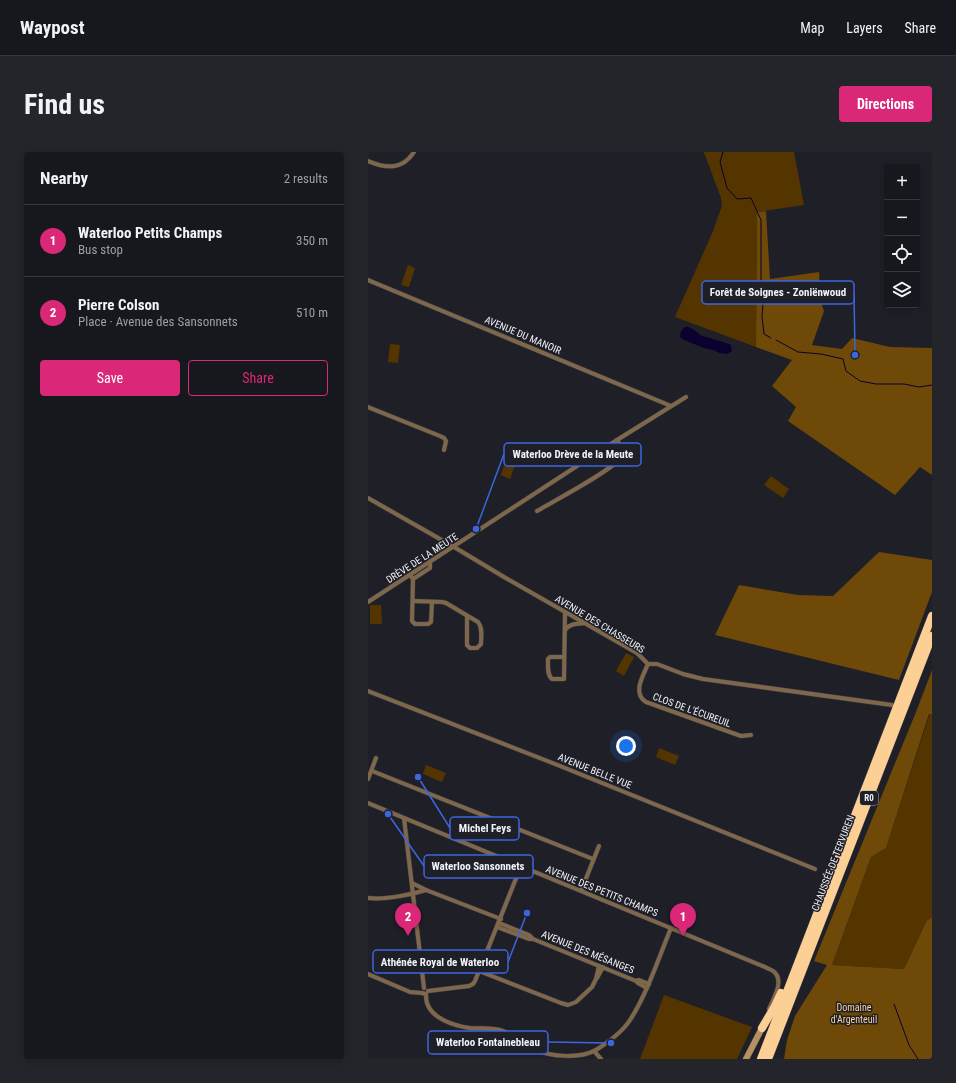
<!DOCTYPE html>
<meta charset="utf-8">
<style>
body{margin:0;font-family:"Roboto Condensed",sans-serif;background:#24242b;color:#f1f3f6}
.controls{position:absolute;right:12px;top:12px;display:grid;overflow:hidden;border-radius:4px;box-shadow:0 2px 10px #0003}
.controls button{width:36px;height:36px;display:grid;place-items:center;padding:0;border:0;border-bottom:1px solid #36363c;background:#17171e;color:#f1f3f6;font:20px sans-serif}
.you{position:absolute;left:258px;top:594px;width:14px;height:14px;margin:-10px;border:3px solid #fff;border-radius:50%;background:#1a73e8;box-shadow:0 0 0 6px #1a73e833}
.badge{display:grid;place-items:center;width:26px;height:26px;border-radius:50%;background:#db2777;color:#fff;font-size:13px;font-weight:700}
.pin{position:absolute;translate:-50% -33px;filter:drop-shadow(0 1px 2px #0008)}
.pin::after{content:'';position:absolute;top:21px;width:14px;height:12px;background:inherit;clip-path:polygon(0 0,100% 0,50% 100%)}
.list{margin:0;padding:0;list-style:none}
h2{display:flex;justify-content:space-between;align-items:center;height:52px;margin:0;padding:0 16px;font-size:17px}
h2 small{font-size:13px;font-weight:400;color:#9e9fa4}
.list li{display:grid;grid-template-columns:26px 1fr auto;gap:12px;align-items:center;box-sizing:border-box;height:72px;padding:0 16px;border-top:1px solid #36363c}
.list b{display:block;font-size:15px;white-space:nowrap}
.list p{margin:0;font-size:13px;white-space:nowrap;color:#9e9fa4}
.list em{font-size:13px;font-style:normal;color:#9e9fa4}
.actions{display:flex;gap:8px;padding:12px 16px}
.actions a{flex:1;padding:9px 0;border:1px solid #db2777;border-radius:4px;text-align:center;font-size:14px;color:#db2777}
.actions .main{background:#db2777;color:#fff}
.icon{flex:none;width:22px;height:22px;fill:none;stroke:currentColor;stroke-width:2;stroke-linecap:round;stroke-linejoin:round}
.map{position:relative;flex:none;width:564px;height:907px;overflow:hidden;border-radius:4px}
header{display:flex;align-items:center;gap:24px;box-sizing:border-box;height:56px;padding:0 20px;background:#17171e;border-bottom:1px solid #36363c}
header strong{font-size:19px}
nav{display:flex;gap:22px;margin-inline-start:auto;font-size:14px}
.intro{display:flex;align-items:center;justify-content:space-between;box-sizing:border-box;height:96px;padding:0 24px}
h1{margin:0;font-size:28px}
.button{padding:10px 18px;border-radius:4px;background:#db2777;color:#fff;font-size:14px;font-weight:700}
main{display:flex;gap:24px;padding:0 24px}
aside{flex:1;background:#17171e;border-radius:4px;box-shadow:0 2px 10px #0003}
.map>svg:first-child{display:block}
.green{fill:#543500}
.forest{fill:#6f4908}
.water{fill:#0b002e}
.lines{fill:none;stroke-linecap:round;stroke-linejoin:round}
.stream{stroke:#0b002e;stroke-width:1}
.street-casing{stroke:#3c3c45;stroke-width:5}
.secondary-casing{stroke:#3c3c45;stroke-width:7}
.highway-casing{stroke:#3c3c45;stroke-width:9}
.street{stroke:#7e674b;stroke-width:4}
.secondary{stroke:#b49062;stroke-width:6}
.highway{stroke:#fccf95;stroke-width:8}
.labels{text-anchor:middle;dominant-baseline:central;stroke-width:3;stroke-linejoin:round;paint-order:stroke}
.shield{fill:#1f1f28;stroke:#b2b2ba;stroke-width:1}
.shield-label{font-size:9px;font-weight:bold;fill:#f1f1f8}
.street-label{font-size:10px;fill:#f1f1f8;stroke:#1f1f28}
.park-label{font-size:10px;fill:#fcd19a;stroke:#1f1f28}
.leader{fill:none;stroke:#3d66dd;stroke-width:1.5}
.callout-dot{fill:#3d66dd;stroke:#1f1f28;stroke-width:1.5}
.callout{fill:#1f1f28;stroke:#3d66dd;stroke-width:1.5}
.callout-label{font-size:11px;text-anchor:middle;font-weight:bold;fill:#f1f1f8}
</style>
<header>
<strong>Waypost</strong>
<nav><a>Map</a><a>Layers</a><a>Share</a></nav>
</header>
<div class="intro"><h1>Find us</h1><a class="button">Directions</a></div>
<main>
<aside>
<h2>Nearby<small>2 results</small></h2>
<ul class="list">
<li><span class="badge">1</span><div><b>Waterloo Petits Champs</b><p>Bus stop</p></div><em>350 m</em></li>
<li><span class="badge">2</span><div><b>Pierre Colson</b><p>Place · Avenue des Sansonnets</p></div><em>510 m</em></li>
</ul>
<div class="actions"><a class="main">Save</a><a>Share</a></div>
</aside>
<div class="map">
<svg width="564" height="907" viewBox="0 0 564 907">
<rect width="100%" height="100%" fill="#1f1f28"/>
<g class="green">
<polygon points="335,0 426,0 436,53 389,60 388,195 307,165 345,79 354,54 353,46 337,3"/>
<polygon points="40,113 47,116 41,135 33,133"/>
<polygon points="22,192 32,193 30,211 20,210"/>
<polygon points="139,305 149,308 142,327 133,323"/>
<polygon points="403,324 421,337 415,346 396,333"/>
<polygon points="2,453 13,453 14,472 2,472"/>
<polygon points="258,501 266,505 256,524 248,519"/>
<polygon points="562,561 564,562 564,767 559,768 536,817 464,813 503,705 518,696"/>
<polygon points="291,596 311,604 307,613 288,605"/>
<polygon points="58,613 78,621 74,630 55,622"/>
<polygon points="296,843 384,875 369,907 272,907"/>
</g>
<g class="forest">
<polygon points="398,59 402,127 451,120 453,151 456,159 444,193 474,197 484,186 522,195 564,196 564,323 552,315 527,343 420,269 428,255 404,234 424,208 388,195 389,60"/>
<polygon points="511,400 564,408 564,440 531,528 347,483 371,433 430,443 465,444"/>
<polygon points="564,518 564,562 561,562 518,696 503,705 464,813 536,817 559,768 564,766 564,907 416,907 419,888 427,864 459,813 446,809 548,560"/>
</g>
<path class="water" d="M317,175c8,-1 12,7 18,9l26,8 2,1 1,6 -5,3 -8,-1 -5,-3 -10,-2 -20,-8 -4,-3c0,-4 1,-7 5,-10z"/>
<g class="lines">
<g class="stream">
<polyline points="355,0 352,10 359,36 369,47 383,46 393,68 393,135 395,151 394,165 396,182 403,186"/>
<polyline points="408,188 430,200 453,202 475,207 478,219 492,229 508,232 536,232 551,235 564,233"/>
<polyline points="526,852 541,893 550,907"/>
</g>
<g class="street-casing">
<g id="street">
<path d="M0,9c17,7 34,10 46,-9"/>
<polyline points="0,128 303,254"/>
<polyline points="0,255 72,284 76,286 78,289 76,298"/>
<polyline points="0,346 86,395 136,425 269,501 280,512 289,512 315,522 335,527 524,553"/>
<path d="M169,359c15,-9 78,-42 84,-54 3,-7 -1,-12 -4,-17"/>
<polyline points="42,423 45,427 44,469 47,472 60,472 63,470 64,450"/>
<polyline points="45,427 62,416 62,409"/>
<path d="M45,449l29,1 4,1 32,19c5,6 3,15 3,22l-4,4h-7l-3,-3v-29"/>
<polyline points="0,450 249,288 318,245"/>
<path d="M197,478c5,-7 12,-6 20,-7"/>
<path d="M196,505h-14l-2,2c0,7 -1,16 4,20h12l1,-67"/>
<path d="M280,512c-5,12 -16,29 -2,38l95,34 10,-1"/>
<polyline points="0,539 182,610 447,717"/>
<polyline points="4,619 225,707"/>
<polyline points="0,627 8,606"/>
<path d="M0,651l397,164c3,2 9,3 11,7 7,9 -3,26 -7,35"/>
<polyline points="36,666 56,836"/>
<polyline points="44,731 58,738 133,767"/>
<polyline points="213,739 231,694"/>
<path d="M0,746c16,2 42,-3 58,-8"/>
<polyline points="131,771 161,783 165,787"/>
<polyline points="129,775 161,787 165,787 268,829 271,828 281,832"/>
<polyline points="111,819 193,851 200,853 208,850 224,835 228,827 231,814"/>
<polyline points="0,822 42,840 54,841 58,842"/>
<polyline points="229,826 235,815"/>
<polyline points="268,829 270,831 279,836"/>
<polyline points="60,839 101,834 105,832 107,829 153,714"/>
<path d="M58,842c0,3 0,6 1,9 5,16 28,23 43,25 11,1 22,-1 33,3 12,4 20,13 31,18 16,8 46,10 62,1 11,-7 27,-19 34,-30 17,-26 29,-63 41,-92"/>
<polyline points="226,899 233,907"/>
</g>
</g>
<g class="secondary-casing">
<polyline id="secondary" points="378,907 394,876"/>
</g>
<g class="highway-casing">
<g id="highway">
<polyline points="394,876 407,854 413,841"/>
<polyline points="393,907 564,464"/>
<polyline points="400,907 564,484"/>
</g>
</g>
<use href="#street" class="street"/>
<use href="#secondary" class="secondary"/>
<use href="#highway" class="highway"/>
</g>
<g class="labels">
<rect class="shield" x="492" y="639" width="18" height="14" rx="3"/>
<g class="shield-label">
<text x="501" y="646">R0</text>
</g>
<g class="street-label">
<text transform="translate(155 183) rotate(23)">AVENUE DU MANOIR</text>
<text transform="translate(54 406) rotate(-33)">DRÈVE DE LA MEUTE</text>
<text transform="translate(232 472) rotate(31)">AVENUE DES CHASSEURS</text>
<text transform="translate(324 558) rotate(20)">CLOS DE L'ÉCUREUIL</text>
<text transform="translate(227 619) rotate(22)">AVENUE BELLE VUE</text>
<text transform="translate(465 711) rotate(-69)">CHAUSSÉE DE TERVUREN</text>
<text transform="translate(234 739) rotate(22)">AVENUE DES PETITS CHAMPS</text>
<text transform="translate(220 800) rotate(22)">AVENUE DES MÉSANGES</text>
</g>
<g class="park-label">
<text x="486" y="855">Domaine<tspan x="486" dy="12">d'Argenteuil</tspan></text>
</g>
</g>
<path class="leader" d="M487 203L486 141M108 377L136 302M50 625L82 676M20 662L56 714M159 761L140 810M243 891L180 890"/>
<g class="callout-dot">
<circle cx="487" cy="203" r="4"/>
<circle cx="108" cy="377" r="4"/>
<circle cx="50" cy="625" r="4"/>
<circle cx="20" cy="662" r="4"/>
<circle cx="159" cy="761" r="4"/>
<circle cx="243" cy="891" r="4"/>
</g>
<g class="callout">
<rect x="334" y="129" width="152" height="23" rx="4"/>
<rect x="136" y="291" width="137" height="23" rx="4"/>
<rect x="82" y="665" width="69" height="23" rx="4"/>
<rect x="56" y="703" width="109" height="23" rx="4"/>
<rect x="5" y="798" width="135" height="23" rx="4"/>
<rect x="60" y="879" width="120" height="23" rx="4"/>
</g>
<g class="callout-label">
<text x="410" y="144">Forêt de Soignes - Zoniënwoud</text>
<text x="205" y="306">Waterloo Drève de la Meute</text>
<text x="117" y="680">Michel Feys</text>
<text x="110" y="718">Waterloo Sansonnets</text>
<text x="72" y="814">Athénée Royal de Waterloo</text>
<text x="120" y="894">Waterloo Fontainebleau</text>
</g>
</svg>
<div class="controls">
<button>+</button>
<button>−</button>
<button><svg class="icon" aria-label="locate" viewBox="0 0 24 24"><circle cx="12" cy="12" r="6"/><path d="M12 2v4M12 18v4M2 12h4M18 12h4"/></svg></button>
<button><svg class="icon" aria-label="layers" viewBox="0 0 24 24"><path d="M12 4l9 5-9 5-9-5zM3 14l9 5 9-5"/></svg></button>
</div>
<div class="you"></div>
<div class="pin badge" style="left:315px;top:784px">1</div>
<div class="pin badge" style="left:40px;top:784px">2</div>
</div>
</main>
